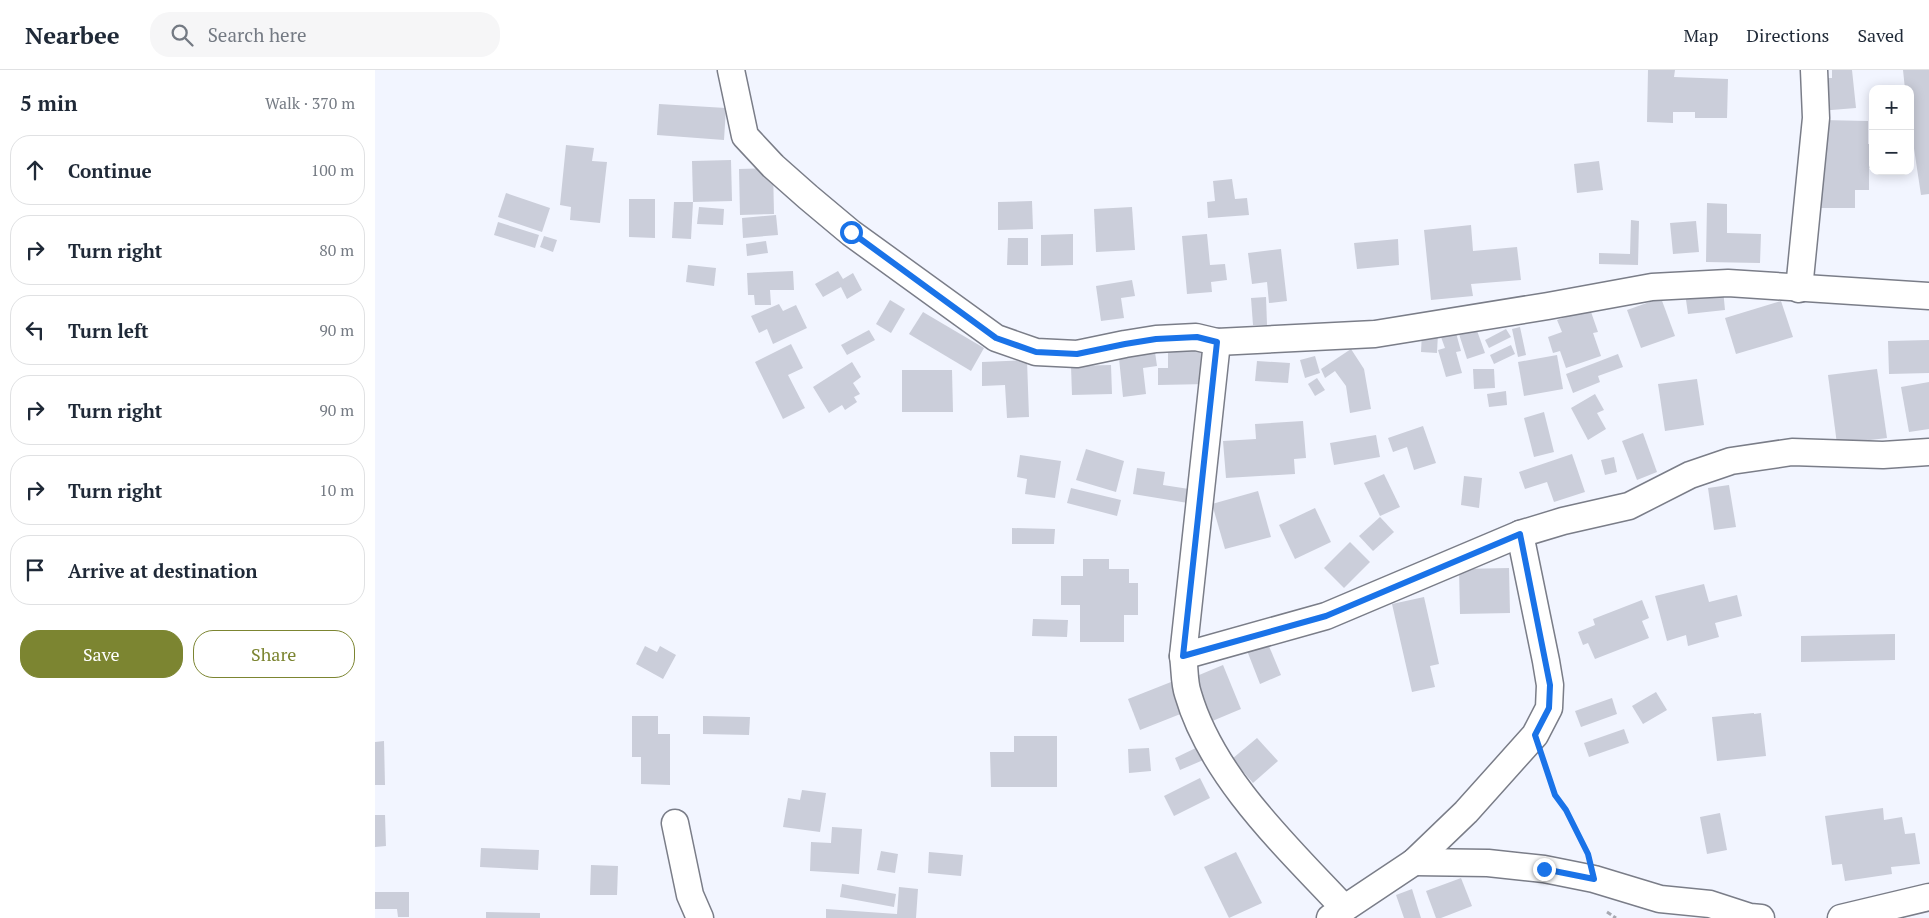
<!DOCTYPE html>
<meta charset="utf-8">
<style>
body{margin:0;font-family:"PT Serif",serif;background:#f6f6f7;color:#1f2937}
.controls{position:absolute;right:15px;top:15px;display:grid;overflow:hidden;border-radius:10px;box-shadow:0 2px 12px #0003}
.controls button{width:45px;height:45px;display:grid;place-items:center;padding:0;border:0;border-bottom:1px solid #e0e1e3;background:#fff;color:#1f2937;font:25px sans-serif}
.stop{position:absolute;width:15px;height:15px;margin:-11px;border:4px solid #1a73e8;border-radius:50%;background:#fff}
.stop.end{background:#1a73e8;border-color:#fff;box-shadow:0 1px 5px #0008}
.list{margin:0;padding:0;list-style:none}
h2{display:flex;justify-content:space-between;align-items:center;height:65px;margin:0;padding:0 20px;font-size:21px}
h2 small{font-size:16px;font-weight:400;color:#747a83}
.list li{display:grid;grid-template-columns:32px 1fr auto;gap:15px;align-items:center;box-sizing:border-box;height:70px;margin:0 10px 10px;padding:0 10px;border:1px solid #e0e1e3;border-radius:20px}
.list b{display:block;font-size:19px;white-space:nowrap}
.list em{font-size:16px;font-style:normal;color:#747a83}
.actions{display:flex;gap:10px;padding:15px 20px}
.actions a{flex:1;padding:11px 0;border:1px solid #7c8531;border-radius:20px;text-align:center;font-size:18px;color:#7c8531}
.actions .main{background:#7c8531;color:#fff}
.icon{flex:none;width:28px;height:28px;fill:none;stroke:currentColor;stroke-width:2;stroke-linecap:round;stroke-linejoin:round}
.map{position:relative;flex:none;width:1554px;height:848px;overflow:hidden}
header{display:flex;align-items:center;gap:30px;box-sizing:border-box;height:70px;padding:0 25px;background:#fff;border-bottom:1px solid #e0e1e3}
header strong{font-size:24px}
nav{display:flex;gap:28px;margin-inline-start:auto;font-size:18px}
.search{width:350px;height:45px;background:#f6f6f7;display:flex;align-items:center;gap:12px;box-sizing:border-box;padding:0 18px;border-radius:20px;color:#747a83;font-size:19px}
main{display:flex}
aside{flex:1;background:#fff}
.map>svg:first-child{display:block}
.building{fill:#cbceda}
.lines{fill:none;stroke-linecap:round;stroke-linejoin:round}
.minor-casing{stroke:#7a7d88;stroke-width:29}
.path{stroke:#a7a9b1;stroke-width:3;stroke-dasharray:5 2.5;stroke-linecap:butt}
.minor{stroke:#fff;stroke-width:26}
.route{stroke:#1a73e8;stroke-width:6}
</style>
<header>
<strong>Nearbee</strong>
<div class="search"><svg class="icon" aria-label="search" viewBox="0 0 24 24"><circle cx="10" cy="10" r="6"/><path d="M15 15l6 6"/></svg>Search here</div>
<nav><a>Map</a><a>Directions</a><a>Saved</a></nav>
</header>
<main>
<aside>
<h2>5 min<small>Walk · 370 m</small></h2>
<ul class="list">
<li><svg class="icon" aria-label="ahead" viewBox="0 0 24 24"><path d="M12 20V5M6 11l6-6 6 6"/></svg><div><b>Continue</b></div><em>100 m</em></li>
<li><svg class="icon" aria-label="right" viewBox="0 0 24 24"><path d="M7 20v-9h11M14 6l5 5-5 5"/></svg><div><b>Turn right</b></div><em>80 m</em></li>
<li><svg class="icon" aria-label="left" viewBox="0 0 24 24"><path d="M17 20v-9H6M10 6l-5 5 5 5"/></svg><div><b>Turn left</b></div><em>90 m</em></li>
<li><svg class="icon" aria-label="right" viewBox="0 0 24 24"><path d="M7 20v-9h11M14 6l5 5-5 5"/></svg><div><b>Turn right</b></div><em>90 m</em></li>
<li><svg class="icon" aria-label="right" viewBox="0 0 24 24"><path d="M7 20v-9h11M14 6l5 5-5 5"/></svg><div><b>Turn right</b></div><em>10 m</em></li>
<li><svg class="icon" aria-label="arrive" viewBox="0 0 24 24"><path d="M6 21V4h12l-3 4 3 4H6"/></svg><div><b>Arrive at destination</b></div></li>
</ul>
<div class="actions"><a class="main">Save</a><a>Share</a></div>
</aside>
<div class="map">
<svg width="1554" height="848" viewBox="0 0 1554 848">
<rect width="100%" height="100%" fill="#f2f5ff"/>
<g class="building">
<polygon points="1273,0 1300,0 1299,7 1353,9 1352,48 1320,48 1320,42 1298,42 1298,53 1272,52"/>
<polygon points="1457,0 1477,0 1481,38 1444,41 1448,8 1457,8"/>
<polygon points="1528,0 1554,0 1554,124 1546,125 1535,52 1535,19 1530,19"/>
<polygon points="284,34 351,38 349,70 282,65"/>
<polygon points="1447,50 1493,51 1493,74 1498,74 1498,98 1494,98 1494,120 1480,120 1480,138 1446,138"/>
<polygon points="191,75 219,78 217,91 232,92 225,153 195,150 196,137 185,135"/>
<polygon points="356,90 357,131 318,132 317,91"/>
<polygon points="1224,91 1228,120 1202,123 1199,94"/>
<polygon points="398,98 399,144 365,145 364,99"/>
<polygon points="857,109 860,129 872,128 874,145 833,148 832,132 840,131 838,111"/>
<polygon points="131,123 175,138 167,162 123,147"/>
<polygon points="254,129 280,129 280,168 254,167"/>
<polygon points="657,131 658,159 623,160 623,132"/>
<polygon points="299,132 318,132 316,169 297,168"/>
<polygon points="1332,133 1352,134 1352,163 1386,164 1385,193 1331,192"/>
<polygon points="324,137 349,139 348,155 322,154"/>
<polygon points="757,137 760,180 721,182 719,139"/>
<polygon points="401,145 403,165 368,168 367,148"/>
<polygon points="1256,150 1264,151 1263,195 1224,194 1224,183 1255,184"/>
<polygon points="1321,151 1324,182 1298,184 1295,153"/>
<polygon points="123,152 164,165 160,178 119,165"/>
<polygon points="1096,155 1098,181 1142,177 1146,210 1096,214 1098,226 1056,230 1049,160"/>
<polygon points="698,164 698,195 666,196 666,165"/>
<polygon points="832,164 835,195 850,194 852,210 836,212 837,222 812,224 807,166"/>
<polygon points="169,166 182,170 178,182 165,177"/>
<polygon points="633,168 653,168 653,195 632,195"/>
<polygon points="1023,169 1024,195 982,199 979,173"/>
<polygon points="391,171 393,183 372,186 371,174"/>
<polygon points="906,179 912,231 894,233 892,212 877,214 873,183"/>
<polygon points="313,195 341,198 339,216 311,212"/>
<polygon points="418,201 419,220 395,220 396,235 380,235 379,225 373,225 372,203"/>
<polygon points="463,201 468,209 478,203 487,220 472,229 466,217 448,227 440,214"/>
<polygon points="757,210 760,226 746,228 749,248 726,251 721,216"/>
<polygon points="1348,219 1350,240 1313,244 1310,223"/>
<polygon points="891,227 892,255 878,255 876,228"/>
<polygon points="1286,228 1300,266 1266,278 1252,240"/>
<polygon points="515,230 530,239 516,263 501,254"/>
<polygon points="1406,231 1418,267 1361,284 1350,248"/>
<polygon points="404,234 408,241 421,235 432,258 398,274 392,259 384,263 376,246"/>
<polygon points="1215,239 1223,262 1218,263 1226,286 1191,298 1185,281 1178,283 1173,267 1187,262 1182,250"/>
<polygon points="548,242 609,278 596,301 534,264"/>
<polygon points="1100,255 1110,283 1092,289 1083,261"/>
<polygon points="1145,257 1151,285 1143,287 1137,259"/>
<polygon points="1131,259 1136,267 1114,278 1110,270"/>
<polygon points="494,260 500,270 472,285 466,275"/>
<polygon points="1047,262 1063,263 1062,283 1046,282"/>
<polygon points="1081,263 1086,281 1081,282 1087,303 1071,307 1063,280 1070,278 1066,267"/>
<polygon points="1554,270 1554,303 1514,304 1513,271"/>
<polygon points="416,274 428,298 413,305 430,338 408,349 380,292"/>
<polygon points="779,275 782,296 768,298 771,324 748,327 743,279"/>
<polygon points="793,275 832,275 833,314 783,315 783,298 793,298"/>
<polygon points="1136,275 1140,284 1119,294 1115,285"/>
<polygon points="976,279 989,299 996,339 975,343 971,316 960,301 950,308 946,299"/>
<polygon points="1243,284 1248,297 1223,306 1225,312 1198,323 1191,304"/>
<polygon points="1182,285 1188,319 1149,326 1143,292"/>
<polygon points="940,286 945,303 930,308 925,290"/>
<polygon points="652,290 654,347 632,348 630,315 607,316 607,292"/>
<polygon points="882,291 915,293 913,313 880,311"/>
<polygon points="477,292 486,307 478,313 485,324 479,327 482,332 470,340 467,335 454,343 438,317"/>
<polygon points="736,295 737,324 697,325 696,296"/>
<polygon points="1098,299 1119,299 1120,318 1099,319"/>
<polygon points="1502,299 1512,368 1462,374 1453,305"/>
<polygon points="527,300 577,300 578,342 527,342"/>
<polygon points="942,308 950,320 940,326 933,314"/>
<polygon points="1322,309 1329,355 1290,361 1283,314"/>
<polygon points="1554,312 1554,359 1534,362 1526,317"/>
<polygon points="1131,321 1132,335 1114,337 1112,324"/>
<polygon points="1220,324 1229,340 1222,343 1231,359 1213,370 1196,338"/>
<polygon points="1169,342 1179,382 1159,387 1149,348"/>
<polygon points="928,351 931,388 919,389 920,404 851,408 848,371 881,369 880,354"/>
<polygon points="1048,356 1061,393 1039,400 1032,377 1018,382 1013,368"/>
<polygon points="1268,363 1282,402 1262,410 1247,371"/>
<polygon points="1001,365 1005,387 959,395 955,373"/>
<polygon points="711,379 749,391 741,422 701,410"/>
<polygon points="1197,384 1210,422 1179,432 1172,412 1150,419 1144,402"/>
<polygon points="645,385 686,391 680,428 650,424 652,409 642,407"/>
<polygon points="1239,387 1242,402 1230,405 1226,390"/>
<polygon points="762,398 790,402 788,415 814,419 813,433 758,424"/>
<polygon points="1009,404 1025,437 1005,446 989,413"/>
<polygon points="1089,406 1107,408 1104,438 1086,435"/>
<polygon points="1354,415 1361,457 1339,460 1333,418"/>
<polygon points="696,418 746,430 742,446 692,433"/>
<polygon points="883,421 896,467 850,479 837,434"/>
<polygon points="940,438 956,472 920,489 904,455"/>
<polygon points="1005,447 1019,462 998,481 984,466"/>
<polygon points="637,458 680,459 679,474 637,474"/>
<polygon points="975,472 995,492 969,518 949,498"/>
<polygon points="708,489 734,489 734,499 754,499 754,513 763,513 763,545 749,545 749,572 705,572 705,535 686,535 686,506 708,506"/>
<polygon points="1134,498 1135,543 1085,544 1084,499"/>
<polygon points="1329,514 1334,532 1362,525 1367,546 1340,553 1344,567 1313,576 1311,565 1292,571 1280,526"/>
<polygon points="1049,527 1064,594 1055,596 1060,617 1037,622 1017,534"/>
<polygon points="1267,530 1274,548 1267,551 1274,568 1220,589 1213,573 1208,575 1203,562 1220,555 1218,549"/>
<polygon points="658,549 693,550 692,567 657,566"/>
<polygon points="1520,564 1520,590 1426,592 1426,566"/>
<polygon points="891,569 906,605 885,614 871,578"/>
<polygon points="270,576 282,582 285,576 301,585 288,609 261,594"/>
<polygon points="848,595 866,639 835,652 817,608"/>
<polygon points="796,612 808,643 765,660 753,629"/>
<polygon points="1281,622 1292,640 1268,654 1257,636"/>
<polygon points="1237,628 1242,644 1206,657 1200,641"/>
<polygon points="1379,643 1379,644 1386,643 1391,686 1342,691 1337,647"/>
<polygon points="257,646 283,646 283,664 295,664 295,715 266,714 266,687 257,687"/>
<polygon points="328,646 375,647 374,665 328,664"/>
<polygon points="1249,659 1254,673 1214,687 1209,673"/>
<polygon points="639,666 682,666 682,717 616,717 615,682 639,682"/>
<polygon points="882,668 903,691 878,713 857,689"/>
<polygon points="9,671 10,715 0,715 0,672"/>
<polygon points="827,675 833,688 805,700 800,688"/>
<polygon points="774,678 776,701 754,703 753,679"/>
<polygon points="825,708 835,728 799,746 789,726"/>
<polygon points="427,720 451,723 445,762 408,757 413,728 425,730"/>
<polygon points="1508,738 1509,750 1527,747 1530,764 1540,763 1545,794 1516,797 1517,804 1470,811 1467,794 1457,795 1450,746"/>
<polygon points="1345,743 1352,780 1332,784 1325,747"/>
<polygon points="0,745 10,745 11,776 0,777"/>
<polygon points="457,757 487,759 484,804 435,801 436,772 456,773"/>
<polygon points="106,778 164,780 163,800 105,797"/>
<polygon points="506,781 523,784 520,803 502,800"/>
<polygon points="554,782 588,785 586,806 553,803"/>
<polygon points="861,782 887,833 854,848 829,797"/>
<polygon points="216,795 243,796 242,825 215,825"/>
<polygon points="1086,808 1097,836 1066,848 1061,848 1051,821"/>
<polygon points="467,814 521,824 519,837 465,827"/>
<polygon points="524,817 543,819 541,848 451,848 451,839 522,844"/>
<polygon points="1037,819 1046,848 1029,848 1021,825"/>
<polygon points="0,822 34,822 34,847 23,847 22,839 0,839"/>
<polygon points="111,842 165,843 165,848 111,848"/>
</g>
<g class="lines">
<g class="minor-casing">
<g id="minor">
<polyline points="356,0 370,66 398,96 433,127 476,163 621,268 661,282 702,284 750,274 781,269 821,267 842,272 1000,264 1173,236 1277,217 1353,213 1554,226"/>
<polyline points="1424,219 1441,48 1439,0"/>
<path d="M842,272l-34,314c2,12 1,27 5,38 24,83 98,152 156,214"/>
<polyline points="808,586 951,546 1145,464 1188,451 1254,436 1315,405 1356,391 1417,382 1508,385 1554,382"/>
<polyline points="300,753 315,825 325,848"/>
<polyline points="1039,792 1113,793 1169,799 1219,809 1285,829 1335,834 1375,847 1386,848"/>
<polyline points="955,848 1039,792 1091,742 1160,665 1174,638 1175,615 1171,591 1145,464"/>
<polyline points="1466,848 1554,827"/>
</g>
</g>
<g class="path">
<polyline points="1169,694 1180,725 1191,740 1211,780"/>
<polyline points="1232,842 1241,848"/>
</g>
<use href="#minor" class="minor"/>
</g>
<g class="lines">
<polyline class="route" points="476,162 621,268 661,282 702,284 750,274 781,269 822,267 842,272 808,586 951,546 1145,464 1175,615 1174,638 1160,665 1180,725 1191,740 1213,784 1219,809 1169,799"/>
</g>
</svg>
<div class="controls">
<button>+</button>
<button>−</button>
</div>
<div class="stop" style="left:476px;top:162px"></div>
<div class="stop end" style="left:1169px;top:799px"></div>
</div>
</main>
